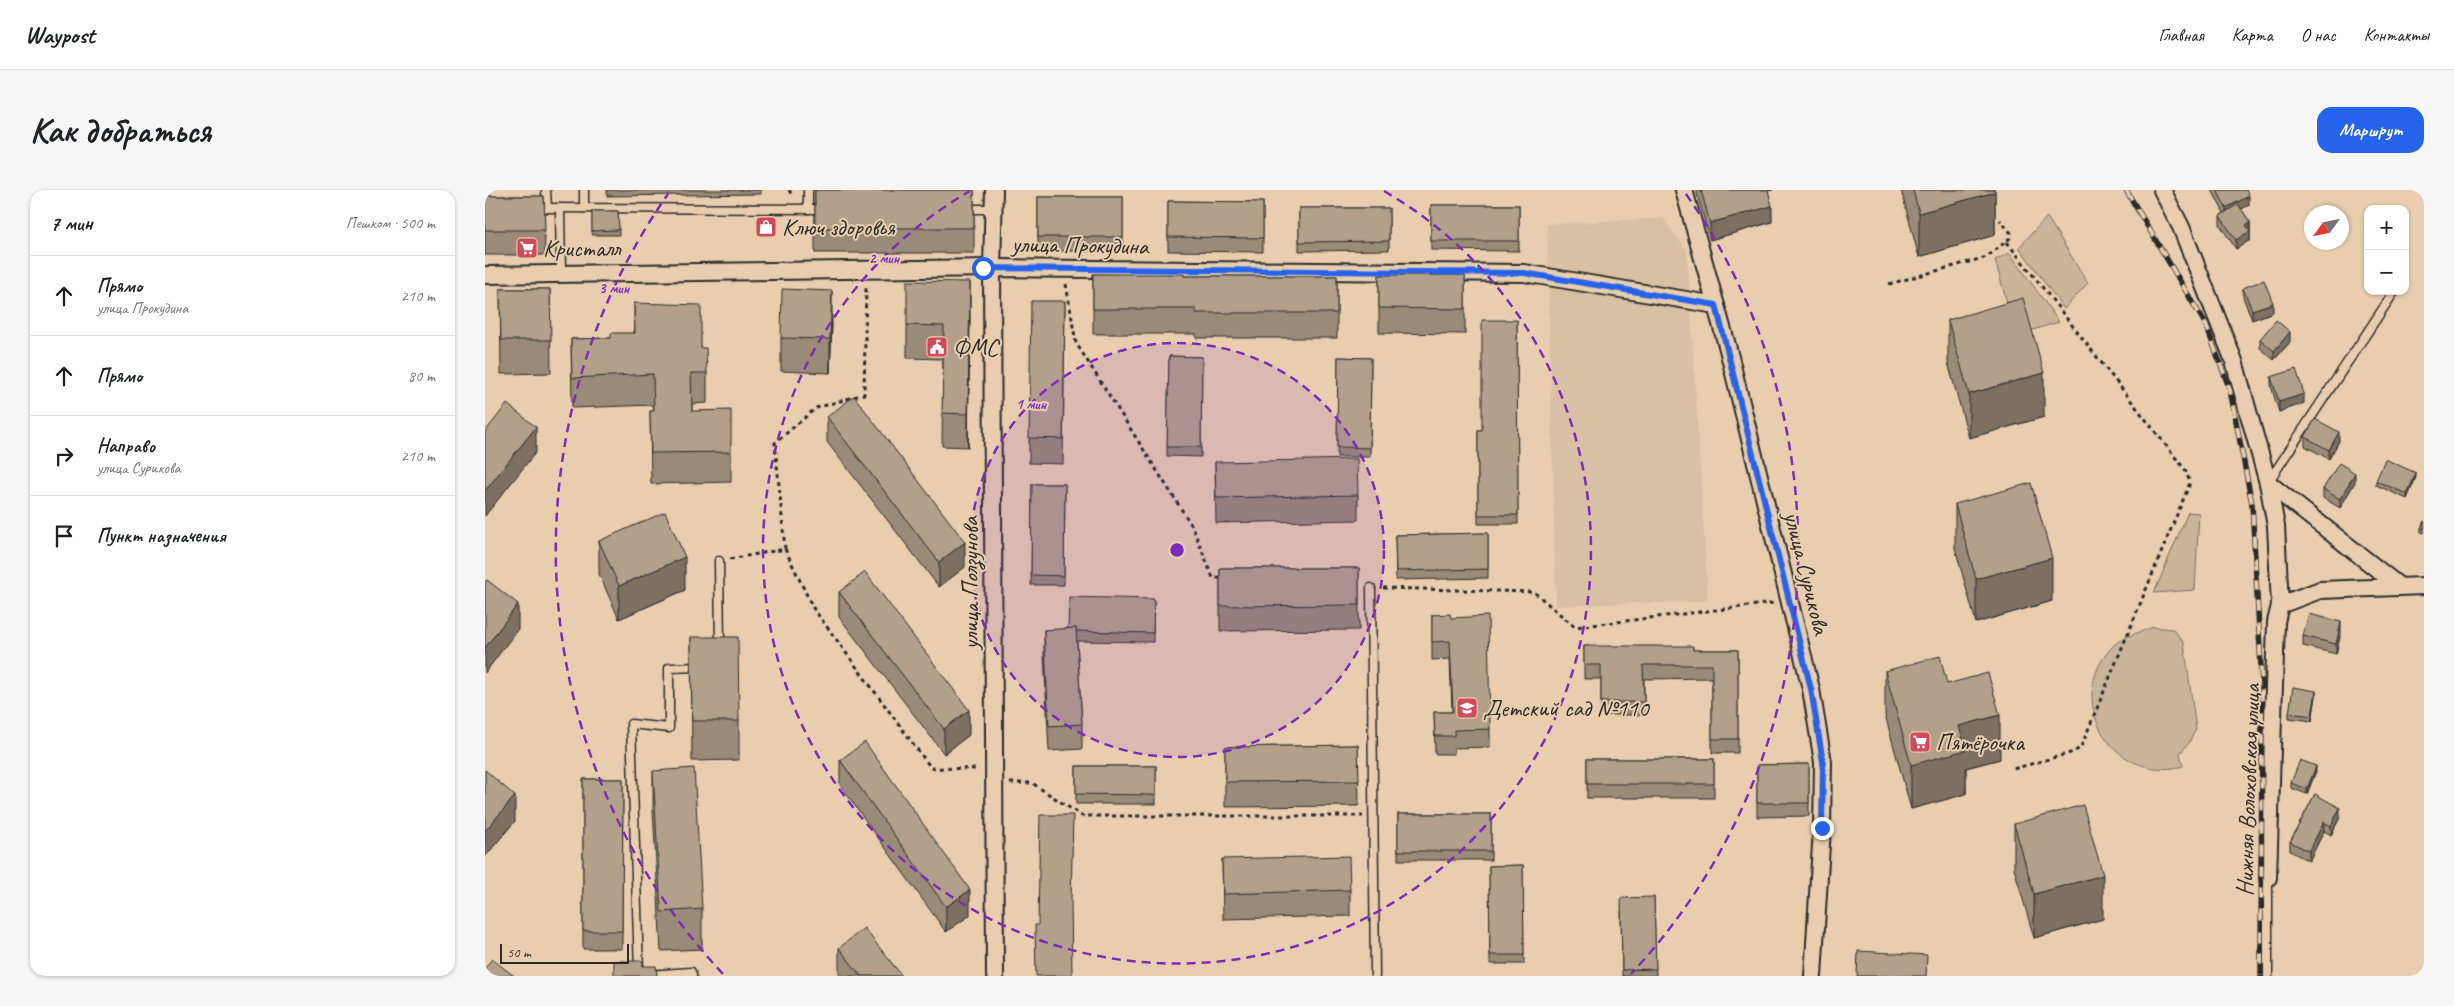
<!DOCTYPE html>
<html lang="ru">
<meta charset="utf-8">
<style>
body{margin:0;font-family:Caveat,sans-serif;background:#f6f6f6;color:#202124}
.controls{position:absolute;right:15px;top:15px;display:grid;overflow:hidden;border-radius:10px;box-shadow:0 1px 4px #0004}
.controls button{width:45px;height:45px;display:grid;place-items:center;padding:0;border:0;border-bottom:1px solid #e0e0e0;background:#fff;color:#202124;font:25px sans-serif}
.compass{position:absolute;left:1819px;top:15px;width:45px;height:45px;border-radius:50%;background:#fff;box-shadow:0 1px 4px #0004;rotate:237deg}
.scale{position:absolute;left:15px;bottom:12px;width:129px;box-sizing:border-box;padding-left:5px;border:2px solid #2b2b2b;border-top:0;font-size:14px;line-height:18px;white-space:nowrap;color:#2b2b2b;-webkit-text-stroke:4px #e8ceaf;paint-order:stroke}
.stop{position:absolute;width:15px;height:15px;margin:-11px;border:4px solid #2563eb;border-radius:50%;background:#fff}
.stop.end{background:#2563eb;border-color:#fff;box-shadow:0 1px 5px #0008}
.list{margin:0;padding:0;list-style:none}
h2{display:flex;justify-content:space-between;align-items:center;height:65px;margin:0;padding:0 20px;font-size:21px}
h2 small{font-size:16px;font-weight:400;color:#757577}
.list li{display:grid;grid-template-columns:32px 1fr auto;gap:15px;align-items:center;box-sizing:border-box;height:80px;padding:0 20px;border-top:1px solid #e0e0e0}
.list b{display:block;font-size:19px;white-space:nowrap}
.list p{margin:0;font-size:16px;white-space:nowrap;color:#757577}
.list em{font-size:16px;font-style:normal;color:#757577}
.icon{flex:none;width:28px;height:28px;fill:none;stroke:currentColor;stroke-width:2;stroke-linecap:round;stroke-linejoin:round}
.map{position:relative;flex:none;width:1939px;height:786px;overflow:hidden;border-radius:15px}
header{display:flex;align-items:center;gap:30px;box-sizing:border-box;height:70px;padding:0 25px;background:#fff;border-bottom:1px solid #e0e0e0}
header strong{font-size:24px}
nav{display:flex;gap:28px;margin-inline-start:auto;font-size:18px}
.intro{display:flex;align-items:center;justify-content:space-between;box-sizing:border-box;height:120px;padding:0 30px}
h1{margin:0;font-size:35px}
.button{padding:12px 22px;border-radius:15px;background:#2563eb;color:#fff;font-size:18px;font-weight:700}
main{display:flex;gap:30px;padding:0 30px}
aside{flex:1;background:#fff;border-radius:15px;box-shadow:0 1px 4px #0004}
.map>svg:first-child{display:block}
.built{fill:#d8c0a4}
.green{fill:#c9b399;stroke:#7a6f62}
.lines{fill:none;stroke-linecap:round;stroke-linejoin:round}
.lane-casing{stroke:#2b2b2b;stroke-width:11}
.street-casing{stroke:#2b2b2b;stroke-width:20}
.path{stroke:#2b2b2b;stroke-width:3;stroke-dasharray:4 4;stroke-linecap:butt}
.lane{stroke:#e8ceaf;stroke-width:8}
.street{stroke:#e8ceaf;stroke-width:16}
.rail-casing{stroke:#2b2b2b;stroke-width:5.5}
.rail{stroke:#e8ceaf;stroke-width:4;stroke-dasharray:11;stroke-linecap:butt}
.wall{fill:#9a8a78;stroke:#2b2b2b}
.shaded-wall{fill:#7d7061;stroke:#2b2b2b}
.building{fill:#b3a08b;stroke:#2b2b2b}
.route{stroke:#2563eb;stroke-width:6}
.ring{fill:none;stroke:#7b2cbf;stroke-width:2.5;stroke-dasharray:9 6}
.labels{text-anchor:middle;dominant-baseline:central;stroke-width:4;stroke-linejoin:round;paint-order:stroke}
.poi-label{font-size:24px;fill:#2b2b2b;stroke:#e8ceaf;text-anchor:start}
.street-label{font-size:24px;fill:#2b2b2b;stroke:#e8ceaf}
.centre{fill:#7b2cbf;stroke:#e8ceaf;stroke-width:2.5}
.ring-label{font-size:15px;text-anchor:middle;font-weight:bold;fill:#7b2cbf;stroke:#e8ceaf;stroke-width:4;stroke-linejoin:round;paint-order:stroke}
</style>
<header>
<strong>Waypost</strong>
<nav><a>Главная</a><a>Карта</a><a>О нас</a><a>Контакты</a></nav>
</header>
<div class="intro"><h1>Как добраться</h1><a class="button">Маршрут</a></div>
<main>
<aside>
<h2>7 мин<small>Пешком · 500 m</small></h2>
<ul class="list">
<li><svg class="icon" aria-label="ahead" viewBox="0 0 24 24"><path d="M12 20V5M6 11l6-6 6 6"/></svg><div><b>Прямо</b><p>улица Прокудина</p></div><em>210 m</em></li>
<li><svg class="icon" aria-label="ahead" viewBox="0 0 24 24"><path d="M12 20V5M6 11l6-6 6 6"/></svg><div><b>Прямо</b></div><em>80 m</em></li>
<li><svg class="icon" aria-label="right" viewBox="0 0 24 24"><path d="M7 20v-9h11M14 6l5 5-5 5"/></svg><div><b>Направо</b><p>улица Сурикова</p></div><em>210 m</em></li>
<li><svg class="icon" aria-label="arrive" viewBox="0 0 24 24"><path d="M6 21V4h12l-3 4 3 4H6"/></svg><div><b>Пункт назначения</b></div></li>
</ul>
</aside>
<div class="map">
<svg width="1939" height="786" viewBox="0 0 1939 786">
<rect width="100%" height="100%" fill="#e8ceaf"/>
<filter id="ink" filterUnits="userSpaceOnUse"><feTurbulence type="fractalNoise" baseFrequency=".02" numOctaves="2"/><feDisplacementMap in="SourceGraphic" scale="10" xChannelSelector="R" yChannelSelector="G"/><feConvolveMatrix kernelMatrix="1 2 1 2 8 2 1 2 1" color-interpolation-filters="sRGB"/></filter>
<g filter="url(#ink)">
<polygon class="built" points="1178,28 1202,61 1223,411 1071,416 1062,34"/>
<g class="green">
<polygon points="1562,27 1603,93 1579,119 1534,57"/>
<polygon points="1525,63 1574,132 1531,145 1510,70"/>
<polygon points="1703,322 1714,323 1710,400 1669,403"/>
<path d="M1668,437l20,2 11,14 12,86 -7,14 -9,10 3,13c-71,19 -123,-69 -68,-122 8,-8 27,-12 38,-17z"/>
</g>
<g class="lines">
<g class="lane-casing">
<g id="lane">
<polyline points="61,0 62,18"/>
<polyline points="50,18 339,19"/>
<polyline points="75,18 76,84"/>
<polyline points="99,18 99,0"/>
<polyline points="323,19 323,0"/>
<polyline points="480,19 508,19"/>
<polyline points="1784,291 1909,102"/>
<polyline points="234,371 235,457"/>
<polyline points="886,398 890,786"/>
<polyline points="1783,688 1783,786"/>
<polyline points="154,780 146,534 184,538 184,478 215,477"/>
<polyline points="148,786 206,782 207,786"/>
</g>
</g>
<g class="street-casing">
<g id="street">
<polyline points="509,0 507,78 510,786"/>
<polyline points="1199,0 1243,159 1326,499 1338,572 1337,638 1328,786"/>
<polyline points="1677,0 1696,37 1749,171 1783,293 1791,336 1795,415 1791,432 1783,688"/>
<polyline points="0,85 507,78 1039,83 1231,115"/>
<polyline points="1783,293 1915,397"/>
<polyline points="1795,415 1835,400 1939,396"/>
</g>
</g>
<g class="path">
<polyline points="304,0 308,7"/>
<polyline points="1522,52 1701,281 1705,293 1596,557 1589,562 1528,579"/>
<polyline points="581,94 591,153 707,336 728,388 739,388"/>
<polyline points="1404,94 1502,67 1525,48 1526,43 1515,30"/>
<polyline points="300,359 328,418 446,578 494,579"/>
<polyline points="245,369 300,359 290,253 331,218 379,204 381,96"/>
<polyline points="898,398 1049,402 1090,437 1289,413"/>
<polyline points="525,593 547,593 597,626 878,626"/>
</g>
<use href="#lane" class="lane"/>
<use href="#street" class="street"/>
<g class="rail-casing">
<polyline id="rail" points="1641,0 1721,135 1745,200 1767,314 1777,495 1776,786"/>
</g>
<use href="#rail" class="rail"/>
</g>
<g class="wall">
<polygon points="122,0 276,0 276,4 122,6"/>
<rect x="330" y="0" width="159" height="63"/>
<polygon points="1212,0 1288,0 1283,1 1287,32 1225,50 1212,4"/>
<polygon points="1416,0 1510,0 1510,45 1434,67"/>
<polygon points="1727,0 1761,0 1764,15 1756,19 1765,32 1765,50 1751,59 1735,35 1735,26 1739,23"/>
<polygon points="0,6 59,6 60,65 0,65"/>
<rect x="553" y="7" width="85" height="54"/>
<polygon points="683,11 778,12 778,62 683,61"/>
<polygon points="946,15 1034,15 1034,61 946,60"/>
<polygon points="814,18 904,18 904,60 814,61"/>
<polygon points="107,21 133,21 134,45 107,45"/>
<polygon points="608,84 699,86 852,86 852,148 711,148 711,144 608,144"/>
<polygon points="894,85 980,85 980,144 894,143"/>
<polygon points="1758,98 1788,122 1767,130 1758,107"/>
<polygon points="15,99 65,99 66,183 16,184"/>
<polygon points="580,111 578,274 544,273 544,248"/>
<polygon points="149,113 216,158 222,183 222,213 207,214 207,221 246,262 246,292 166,294 165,221 169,221 168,215 87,218 86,149 126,148 149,143"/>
<polygon points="485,125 483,257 457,256 458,169 422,168 422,135"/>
<polygon points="1032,130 1033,334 993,334 993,240 997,240"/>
<polygon points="1463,130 1559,227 1484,248 1463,173"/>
<polygon points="347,134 345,183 296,181 296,148"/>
<polygon points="1775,149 1805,152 1789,170 1775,158"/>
<polygon points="684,166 717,167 716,267 682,266"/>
<polygon points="853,167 886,168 885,267 852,267"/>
<polygon points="1786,187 1819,213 1794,222 1786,196"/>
<polygon points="342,227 480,377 454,397 342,252"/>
<polygon points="1820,247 1854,251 1844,269 1820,256"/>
<polygon points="730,272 873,305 873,330 731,333"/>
<polygon points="1931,287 1922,309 1891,295 1891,291"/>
<polygon points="1870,292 1855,318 1838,308 1838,299"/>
<polygon points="547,294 580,294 579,395 546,395"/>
<polygon points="1470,314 1567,411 1491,433 1470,358"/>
<polygon points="1939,331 1939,343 1936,342 1936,338"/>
<polygon points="1003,343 1003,388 911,390 910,345"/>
<polygon points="114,351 200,400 134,429 114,384"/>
<polygon points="735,378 874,378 874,440 735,441"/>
<polygon points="354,402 484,545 459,564 354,427"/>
<polygon points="669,409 668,452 592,451 597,534 597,559 564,561 559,465 559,440 583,439"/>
<polygon points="947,425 966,428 1005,539 1005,557 969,558 969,564 950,564 949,522 967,522 965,469 947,470"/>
<polygon points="1856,442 1851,464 1818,456 1818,446"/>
<polygon points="206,447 254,531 254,570 207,571"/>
<polygon points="1099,456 1208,460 1253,460 1253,563 1227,563 1227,488 1159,489 1159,525 1116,525 1116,489 1099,489"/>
<polygon points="1400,481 1462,494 1515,569 1481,578 1481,604 1426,619 1400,525"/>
<polygon points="1831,506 1827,531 1804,528 1804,523"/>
<polygon points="873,555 874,616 740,617 740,557"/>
<rect x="1102" y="569" width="127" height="39"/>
<polygon points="355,570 485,725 461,742 355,595"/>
<polygon points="1324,574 1324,626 1272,627 1272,575"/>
<rect x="591" y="576" width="80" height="38"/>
<polygon points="168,581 217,719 217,759 176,761 168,620"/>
<polygon points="1831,581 1822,604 1806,598 1806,593"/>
<polygon points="98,589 138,589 137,759 98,759"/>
<polygon points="1830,604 1855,627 1846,645 1839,641 1824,671 1805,661 1805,652"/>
<rect x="913" y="624" width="93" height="46"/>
<polygon points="1529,634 1618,729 1549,748 1529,678"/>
<polygon points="737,669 865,700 865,726 738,729"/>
<polygon points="1038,675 1039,774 1005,774 1004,676"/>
<polygon points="1169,707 1171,786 1137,786 1136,721"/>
<polygon points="354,758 417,786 356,786 354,783"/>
</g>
<g class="shaded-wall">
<polygon points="1510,2 1510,45 1434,67 1434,23"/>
<polygon points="1764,6 1764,15 1741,27 1741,18"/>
<polygon points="1287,16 1287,32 1225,50 1225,33"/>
<polygon points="1765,32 1765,50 1751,59 1751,50 1761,35"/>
<polygon points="485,92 485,125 483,257 483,224"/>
<polygon points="347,101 347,134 345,183 345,149"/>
<polygon points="1788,113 1788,122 1767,130 1767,120"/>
<polygon points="1805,142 1805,152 1789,170 1789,161"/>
<polygon points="1559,183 1559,227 1484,248 1484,204"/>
<polygon points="1819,204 1819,213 1794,222 1794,212"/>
<polygon points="51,237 51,262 0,326 0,301"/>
<polygon points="1854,242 1854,251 1844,269 1844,260"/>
<polygon points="1870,283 1870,292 1855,318 1855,309"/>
<polygon points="1931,283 1931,287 1922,309 1922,304"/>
<polygon points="480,352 480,377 454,397 454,372"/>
<polygon points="200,367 200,400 134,429 134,396"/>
<polygon points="1567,368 1567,411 1491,433 1491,389"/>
<polygon points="33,414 33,439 0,483 0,458"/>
<polygon points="1856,432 1856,442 1851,464 1851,454"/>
<polygon points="1831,501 1831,506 1827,531 1827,526"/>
<polygon points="484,520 484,545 459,564 459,539"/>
<polygon points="1515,525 1515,569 1481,578 1481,604 1426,619 1426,575 1474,536"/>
<polygon points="1831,576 1831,581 1822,604 1822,599"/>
<polygon points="30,606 30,631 0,667 0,641"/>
<polygon points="1855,618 1855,627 1846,645 1846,636"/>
<polygon points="1839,632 1839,641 1824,671 1824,661"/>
<polygon points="1618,685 1618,729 1549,748 1549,704"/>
<polygon points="485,700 485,725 461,742 461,717"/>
</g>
<g class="building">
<rect x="330" y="0" width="159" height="38"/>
<polygon points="1216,0 1283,0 1287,16 1225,33"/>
<polygon points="1428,0 1510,0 1510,2 1434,23"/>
<polygon points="1732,0 1761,0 1764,6 1741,18"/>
<polygon points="0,6 59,6 60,40 0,40"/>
<rect x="553" y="7" width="85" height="40"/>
<polygon points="683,11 778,12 778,48 683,47"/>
<polygon points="1753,14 1765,32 1761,35 1765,41 1751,50 1735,26"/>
<rect x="946" y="15" width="88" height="36"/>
<polygon points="814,18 904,18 904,51 814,52"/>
<polygon points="107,21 133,21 134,40 107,41"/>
<polygon points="608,84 699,84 699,86 852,86 852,123 711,123 711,119 608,119"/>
<polygon points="894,85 980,85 980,119 894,118"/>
<polygon points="1779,90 1788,113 1767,120 1758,98"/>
<polygon points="422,91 485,92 483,224 457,223 459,136 422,135"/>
<polygon points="15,99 65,99 66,150 16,150"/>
<polygon points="297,99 347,101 345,149 296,148"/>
<polygon points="1538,108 1559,183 1484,204 1463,130"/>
<polygon points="546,111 580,111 578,249 544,248"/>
<polygon points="149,113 216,115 216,158 221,158 222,183 206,183 207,221 246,220 246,262 166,263 165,221 169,221 168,184 87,188 86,149 126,148 126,143 150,143"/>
<polygon points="997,130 1032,130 1033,325 993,325 993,240 997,240"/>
<polygon points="1791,130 1805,142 1789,161 1775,149"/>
<polygon points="684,166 717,167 716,257 682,257"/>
<polygon points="853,167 886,168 885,258 852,257"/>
<polygon points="1811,179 1819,204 1794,212 1786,187"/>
<polygon points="369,206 480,352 454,372 342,227"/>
<polygon points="22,214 51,237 0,301 0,242"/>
<polygon points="1830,229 1854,242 1844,260 1820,247"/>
<polygon points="872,269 873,305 731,308 730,272"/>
<polygon points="1900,269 1931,283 1922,304 1891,291"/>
<polygon points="1854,273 1870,283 1855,309 1838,299"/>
<polygon points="1546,293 1567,368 1491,389 1470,314"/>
<polygon points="547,294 580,294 579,386 546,385"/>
<polygon points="180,322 200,367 134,396 114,351"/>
<polygon points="1939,331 1939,339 1936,338"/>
<polygon points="1003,343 1003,379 911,381 910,345"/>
<polygon points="735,378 874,378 874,415 735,416"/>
<polygon points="380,382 484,520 459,539 354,402"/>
<polygon points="2,390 33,414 0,458 0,392"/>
<polygon points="584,407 669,409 668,443 591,441 591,438 583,439"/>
<polygon points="965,424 966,428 1003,426 1005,539 969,540 969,546 950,546 949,522 968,522 965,451 947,452 947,425"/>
<polygon points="1824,424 1856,432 1851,454 1818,446"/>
<polygon points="591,438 597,534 564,536 559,440"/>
<polygon points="206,447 253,447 254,531 207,531"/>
<polygon points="1099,456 1208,456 1208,460 1253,460 1253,549 1227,549 1227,475 1158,475 1159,512 1116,512 1116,475 1099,475"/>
<polygon points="1455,466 1462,494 1503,483 1515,525 1474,536 1481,560 1426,575 1400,481"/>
<polygon points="1808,497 1831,501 1827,526 1804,523"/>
<polygon points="380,552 485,700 461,717 355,570"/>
<polygon points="873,555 874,591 740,592 740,557"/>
<rect x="1102" y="569" width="127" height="25"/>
<polygon points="1815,570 1831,576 1822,599 1806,593"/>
<polygon points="1324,574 1324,613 1272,613 1272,575"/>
<polygon points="591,576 671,576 671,605 591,604"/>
<polygon points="209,578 217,719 176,722 168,581"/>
<polygon points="0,580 30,606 0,641"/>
<polygon points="98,589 138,589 137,741 98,741"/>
<polygon points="1830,604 1855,618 1846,636 1839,632 1824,661 1805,652"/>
<polygon points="1598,615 1618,685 1549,704 1529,634"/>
<rect x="913" y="624" width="93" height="37"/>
<polygon points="555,625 588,625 586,711 587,786 551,786 550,735 553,735"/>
<polygon points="864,666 865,700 738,704 737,669"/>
<polygon points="1038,675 1039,765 1005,765 1004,676"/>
<polygon points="1169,707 1171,779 1137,780 1136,708"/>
<polygon points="379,738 417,786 376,786 354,758"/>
<polygon points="1373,761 1442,765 1441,786 1372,786"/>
<polygon points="7,769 29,786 0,786 0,778"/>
<polygon points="129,771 158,771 158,776 171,776 172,786 129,786"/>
</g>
</g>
<g class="lines" filter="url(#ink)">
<polyline class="route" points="498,78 1039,83 1231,115 1326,499 1338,572 1337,638"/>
</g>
<circle cx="692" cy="360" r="207" fill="#7b2cbf" fill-opacity=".12"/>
<g class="ring">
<circle cx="692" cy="360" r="207"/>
<path d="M899 1A414 414 0 1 1 485 1"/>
<path d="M238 784A621 621 0 0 1 183 4M1201 4A621 621 0 0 1 1146 784"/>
</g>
<defs>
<g id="shop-square" transform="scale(1.125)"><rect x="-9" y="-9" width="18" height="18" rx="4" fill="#d1495b" stroke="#e8ceaf"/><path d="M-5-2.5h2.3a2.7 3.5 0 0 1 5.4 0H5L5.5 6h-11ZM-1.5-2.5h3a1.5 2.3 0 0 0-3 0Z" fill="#fff"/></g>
<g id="supermarket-square" transform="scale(1.125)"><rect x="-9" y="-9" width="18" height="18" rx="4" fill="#d1495b" stroke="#e8ceaf"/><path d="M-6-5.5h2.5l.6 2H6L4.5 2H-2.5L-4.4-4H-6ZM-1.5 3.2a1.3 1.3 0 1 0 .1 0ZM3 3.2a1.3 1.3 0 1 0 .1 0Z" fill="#fff"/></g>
<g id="civic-square" transform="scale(1.125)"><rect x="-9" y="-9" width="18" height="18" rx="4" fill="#d1495b" stroke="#e8ceaf"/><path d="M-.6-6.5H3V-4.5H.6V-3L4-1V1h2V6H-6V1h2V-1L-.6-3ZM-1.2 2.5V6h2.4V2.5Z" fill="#fff"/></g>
<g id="school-square" transform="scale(1.125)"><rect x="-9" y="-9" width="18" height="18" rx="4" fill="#d1495b" stroke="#e8ceaf"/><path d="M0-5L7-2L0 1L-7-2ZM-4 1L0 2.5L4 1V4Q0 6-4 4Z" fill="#fff"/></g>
</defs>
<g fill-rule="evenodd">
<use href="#shop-square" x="281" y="37"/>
<use href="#supermarket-square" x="42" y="58"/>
<use href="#civic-square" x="452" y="157"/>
<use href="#school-square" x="982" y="518"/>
<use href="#supermarket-square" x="1435" y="552"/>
</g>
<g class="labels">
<g class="poi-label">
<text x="297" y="37">Ключ здоровья</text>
<text x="58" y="58">Кристалл</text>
<text x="468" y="157">ФМС</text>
<text x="998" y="518">Детский сад №110</text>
<text x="1451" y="552">Пятёрочка</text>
</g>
<g class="street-label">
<text transform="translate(595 55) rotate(1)">улица Прокудина</text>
<text transform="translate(1322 383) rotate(76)">улица Сурикова</text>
<text transform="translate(485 393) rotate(-90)">улица Ползунова</text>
<text transform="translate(1763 600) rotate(-88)">Нижняя Волоховская улица</text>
</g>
</g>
<circle cx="692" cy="360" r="8" class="centre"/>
<g class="ring-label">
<text x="399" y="73">2 мин</text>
<text x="129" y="103">3 мин</text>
<text x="546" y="219">1 мин</text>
</g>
</svg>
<div class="controls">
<button>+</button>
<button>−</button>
</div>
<svg class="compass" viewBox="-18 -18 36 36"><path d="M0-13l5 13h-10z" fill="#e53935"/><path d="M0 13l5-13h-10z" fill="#757577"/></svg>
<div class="scale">50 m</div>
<div class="stop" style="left:498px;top:78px"></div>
<div class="stop end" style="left:1337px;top:638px"></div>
</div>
</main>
